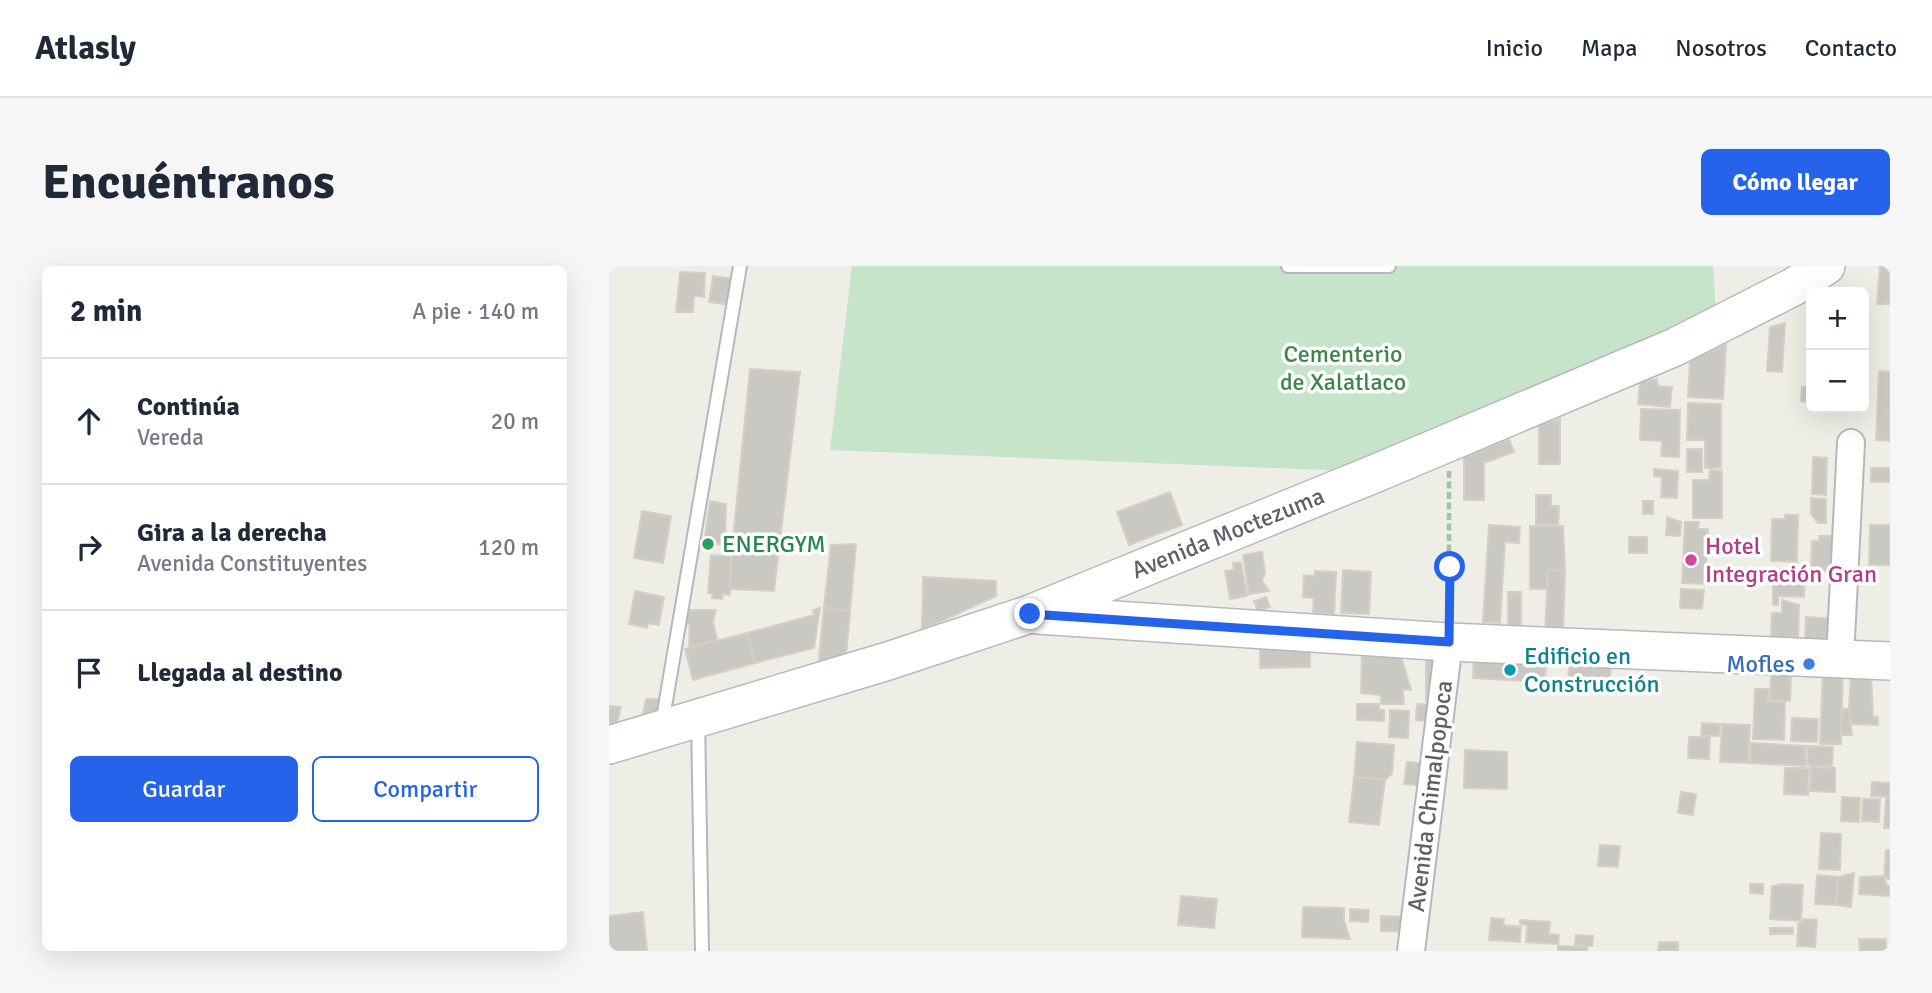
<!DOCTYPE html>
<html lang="es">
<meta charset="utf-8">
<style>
body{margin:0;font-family:Signika,sans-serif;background:#f6f6f7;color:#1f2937}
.controls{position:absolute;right:21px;top:21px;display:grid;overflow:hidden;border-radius:10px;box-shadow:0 7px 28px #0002}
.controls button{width:63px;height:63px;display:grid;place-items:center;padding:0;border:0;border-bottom:2px solid #e0e1e3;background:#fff;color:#1f2937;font:35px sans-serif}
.stop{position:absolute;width:21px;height:21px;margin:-16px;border:5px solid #2563eb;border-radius:50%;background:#fff}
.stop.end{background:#2563eb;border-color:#fff;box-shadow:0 2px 7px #0008}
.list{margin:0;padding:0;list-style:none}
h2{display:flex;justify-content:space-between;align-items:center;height:91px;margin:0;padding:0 28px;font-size:30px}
h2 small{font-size:23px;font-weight:400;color:#747a83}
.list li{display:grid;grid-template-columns:46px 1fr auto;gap:21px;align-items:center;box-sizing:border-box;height:126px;padding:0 28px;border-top:2px solid #e0e1e3}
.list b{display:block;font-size:26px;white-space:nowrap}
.list p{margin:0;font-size:23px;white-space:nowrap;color:#747a83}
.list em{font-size:23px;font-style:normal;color:#747a83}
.actions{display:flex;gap:14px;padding:21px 28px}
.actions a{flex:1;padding:16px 0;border:2px solid #2563eb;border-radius:10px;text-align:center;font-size:24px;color:#2563eb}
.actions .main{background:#2563eb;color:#fff}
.icon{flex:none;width:38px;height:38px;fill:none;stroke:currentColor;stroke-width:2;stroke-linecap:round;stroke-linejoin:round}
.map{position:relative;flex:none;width:1281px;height:685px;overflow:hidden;border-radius:10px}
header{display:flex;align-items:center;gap:42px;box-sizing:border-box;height:98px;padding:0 35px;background:#fff;border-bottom:2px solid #e0e1e3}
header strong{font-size:33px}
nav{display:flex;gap:38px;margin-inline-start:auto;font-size:24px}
.intro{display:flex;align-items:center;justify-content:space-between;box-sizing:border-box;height:168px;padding:0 42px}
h1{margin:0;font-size:49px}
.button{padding:18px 32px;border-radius:10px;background:#2563eb;color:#fff;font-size:24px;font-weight:700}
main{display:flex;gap:42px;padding:0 42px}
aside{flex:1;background:#fff;border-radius:10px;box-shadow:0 7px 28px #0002}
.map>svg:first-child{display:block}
.green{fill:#c5e4c9}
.building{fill:#cac8c3;stroke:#d3d0c5;stroke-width:2}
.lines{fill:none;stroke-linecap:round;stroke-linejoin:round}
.lane-casing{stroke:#b6b7bc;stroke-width:16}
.street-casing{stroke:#b6b7bc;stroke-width:30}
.secondary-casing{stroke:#b7b9be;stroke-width:40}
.path{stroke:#9fc4ae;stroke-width:4.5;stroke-dasharray:7 3.5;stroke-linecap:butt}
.lane{stroke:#fff;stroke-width:12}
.street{stroke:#fff;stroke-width:26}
.secondary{stroke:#fff;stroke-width:37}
.route{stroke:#2563eb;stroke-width:9}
.leisure-dot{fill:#2e9e5b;stroke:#fff;stroke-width:2.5}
.hotel-dot{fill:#d1479c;stroke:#fff;stroke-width:2.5}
.shop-dot{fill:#3f7fe0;stroke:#fff;stroke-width:2.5}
.culture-dot{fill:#0f9aa8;stroke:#fff;stroke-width:2.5}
.labels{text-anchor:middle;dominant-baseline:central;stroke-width:7;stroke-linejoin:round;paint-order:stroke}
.park-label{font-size:24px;fill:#3e844b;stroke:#fff}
.street-label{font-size:24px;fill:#5e6065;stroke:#fff}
.leisure-label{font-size:24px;fill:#27864d;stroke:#fff;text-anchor:start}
.hotel-label{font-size:24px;fill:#b23c85;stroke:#fff;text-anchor:start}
.culture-label{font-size:24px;fill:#0d838f;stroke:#fff;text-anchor:start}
.shop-label{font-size:24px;fill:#366cbe;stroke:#fff;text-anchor:end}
</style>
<header>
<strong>Atlasly</strong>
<nav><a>Inicio</a><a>Mapa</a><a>Nosotros</a><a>Contacto</a></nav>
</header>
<div class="intro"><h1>Encuéntranos</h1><a class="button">Cómo llegar</a></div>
<main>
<aside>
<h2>2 min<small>A pie · 140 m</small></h2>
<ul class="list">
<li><svg class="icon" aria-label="ahead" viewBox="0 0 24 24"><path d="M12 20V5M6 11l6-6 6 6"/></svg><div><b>Continúa</b><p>Vereda</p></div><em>20 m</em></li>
<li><svg class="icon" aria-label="right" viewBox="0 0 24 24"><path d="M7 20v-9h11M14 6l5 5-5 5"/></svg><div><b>Gira a la derecha</b><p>Avenida Constituyentes</p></div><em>120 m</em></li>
<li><svg class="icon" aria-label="arrive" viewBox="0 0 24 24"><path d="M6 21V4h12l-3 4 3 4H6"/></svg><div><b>Llegada al destino</b></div></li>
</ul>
<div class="actions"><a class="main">Guardar</a><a>Compartir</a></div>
</aside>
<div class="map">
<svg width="1281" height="685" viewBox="0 0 1281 685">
<rect width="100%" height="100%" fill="#efeee6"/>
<polygon class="green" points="243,0 1104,0 1107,44 764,206 221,184"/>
<g class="building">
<polygon points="1271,0 1281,0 1281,38 1268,38"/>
<polygon points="71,6 96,7 95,31 85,30 84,46 67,46"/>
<polygon points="104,10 125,13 121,39 100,36"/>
<polygon points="1176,57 1173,106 1158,105 1161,61"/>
<polygon points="1117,79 1114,133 1079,131 1081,94"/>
<polygon points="141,103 191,106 165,325 119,323"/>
<polygon points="1270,105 1281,106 1281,175 1267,174"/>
<polygon points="1048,113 1049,120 1063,121 1061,141 1029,138 1031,116"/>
<polygon points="1193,121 1202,122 1202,136 1192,135"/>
<polygon points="1079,137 1112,138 1112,202 1096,202 1096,174 1078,174"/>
<polygon points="1032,143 1071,144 1070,191 1052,190 1053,175 1031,174"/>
<polygon points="951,153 951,198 930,198 930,159"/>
<polygon points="900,173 905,186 875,197 875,234 855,234 855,190"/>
<rect x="1078" y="183" width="15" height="23"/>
<polygon points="1204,191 1218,192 1217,229 1203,228"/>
<rect x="1262" y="202" width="19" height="14"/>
<polygon points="1045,203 1069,205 1068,232 1052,231 1053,211 1045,210"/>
<polygon points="1101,204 1113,205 1113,252 1084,252 1084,214 1100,214"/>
<polygon points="561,226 573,259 520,279 508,246"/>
<polygon points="927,229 942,229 942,240 950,240 949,259 927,258"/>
<polygon points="1202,232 1217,233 1217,257 1209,257 1202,248"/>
<polygon points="101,235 117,238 116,279 95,277"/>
<rect x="1034" y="235" width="10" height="13"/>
<polygon points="33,245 62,250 54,297 25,292"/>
<polygon points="1176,249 1189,249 1188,296 1162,295 1163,253 1176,253"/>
<polygon points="1058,251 1072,256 1071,270 1057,269"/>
<polygon points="1076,256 1090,256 1089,263 1099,263 1096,318 1073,317"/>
<polygon points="880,259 911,261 910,277 896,276 891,357 874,356"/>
<polygon points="1261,259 1281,259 1281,299 1260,299"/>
<polygon points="921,260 954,260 956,305 939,304 938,323 921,323"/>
<polygon points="1210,270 1228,270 1233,306 1202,306 1203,275 1210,275"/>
<rect x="1020" y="271" width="18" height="16"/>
<polygon points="247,278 241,346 215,341 222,279"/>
<polygon points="653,286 656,306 653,315 660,325 640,328 634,289"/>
<polygon points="102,289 122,290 121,329 114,328 113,333 103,332 104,328 99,327"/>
<polygon points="632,296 638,330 621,333 616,305 625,304 624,297"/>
<polygon points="734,304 762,306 760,348 732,347"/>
<polygon points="939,304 956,305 954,368 936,368"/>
<polygon points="706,305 727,306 725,348 704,347 705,332 694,331 695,309 706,310"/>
<polygon points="1164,305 1196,306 1195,331 1169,330 1169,339 1164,339"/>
<polygon points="314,311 387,315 387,330 313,364"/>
<polygon points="1072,323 1095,324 1093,343 1071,342"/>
<polygon points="26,325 55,331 50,359 39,357 38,362 20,358"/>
<polygon points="899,326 912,326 912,361 899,360"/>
<polygon points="657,331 661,341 649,345 645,335"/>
<polygon points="1173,334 1190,339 1189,371 1162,371 1163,347 1173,347"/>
<polygon points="215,341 241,346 237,390 209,401"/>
<polygon points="211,342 205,382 146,397 138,367 205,349 204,344"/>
<polygon points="79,344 107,344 104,355 108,374 80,382 81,358 77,358"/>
<polygon points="1197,351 1229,353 1228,379 1196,378"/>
<polygon points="138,367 146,397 84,414 76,383"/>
<polygon points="701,376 701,401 651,402 651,377"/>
<polygon points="753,382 790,384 802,424 794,423 795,438 772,438 772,429 752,427"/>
<polygon points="817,384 834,385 831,436 817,435"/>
<polygon points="865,393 937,396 936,416 864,412"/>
<polygon points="960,397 1002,398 1001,422 959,420"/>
<polygon points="1162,404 1182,405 1181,435 1161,434"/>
<polygon points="1214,404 1234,405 1232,478 1211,478"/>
<polygon points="1242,406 1262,408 1264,451 1269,451 1269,459 1239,458"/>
<polygon points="1146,423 1160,423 1159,436 1176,436 1175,474 1144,473"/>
<polygon points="37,433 49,433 48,446 34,447"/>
<polygon points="748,438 770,438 770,444 775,444 775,455 748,454"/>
<polygon points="808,438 826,439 825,456 807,454"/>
<polygon points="0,440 12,441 8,457 0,457"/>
<polygon points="1233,443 1240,443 1243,469 1232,469"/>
<polygon points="781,444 800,445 799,472 780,471"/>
<polygon points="1183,452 1209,453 1208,476 1182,475"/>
<polygon points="1093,457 1111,458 1110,470 1092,469"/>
<polygon points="1113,458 1141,459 1139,497 1111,496"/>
<polygon points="1080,471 1101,471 1100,493 1079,492"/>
<polygon points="748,476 785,479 783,508 776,514 745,511"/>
<polygon points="1142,477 1197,480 1196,500 1141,497"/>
<polygon points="1199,480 1224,481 1223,500 1198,499"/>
<polygon points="856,484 898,486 898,523 855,522"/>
<polygon points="798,496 821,498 818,520 795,518"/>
<polygon points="1202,501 1226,502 1226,526 1201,525"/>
<polygon points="1176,502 1200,502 1199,529 1175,528"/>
<polygon points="745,511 776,514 770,559 740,556"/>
<polygon points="1263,516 1281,517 1281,531 1262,530"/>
<polygon points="1072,526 1087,528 1084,549 1069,547"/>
<polygon points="1233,531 1251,532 1250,556 1232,555"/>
<polygon points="1254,533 1271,533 1270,556 1253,555"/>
<polygon points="1277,533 1281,533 1281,562 1275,562"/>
<polygon points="1212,567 1232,568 1231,604 1210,603"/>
<polygon points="991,579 1011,580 1009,601 989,600"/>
<polygon points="1277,584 1281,584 1281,613 1275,612"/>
<polygon points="1245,607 1242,641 1227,639 1229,611"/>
<polygon points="1208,609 1229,611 1227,639 1206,638"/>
<polygon points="1275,610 1278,620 1281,620 1281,630 1250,628 1251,611"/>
<polygon points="1141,618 1154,618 1154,628 1141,627"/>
<polygon points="1173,618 1194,619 1192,655 1161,653 1163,620"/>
<polygon points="572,630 608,633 605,662 569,659"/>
<polygon points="694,641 735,642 735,655 741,673 693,671"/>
<polygon points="741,643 760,644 759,656 741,655"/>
<polygon points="34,646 38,685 0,685 0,650"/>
<polygon points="772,650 800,651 799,666 772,665"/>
<polygon points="882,652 895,653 894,659 912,661 911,676 880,674"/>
<polygon points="1195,653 1208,654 1206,681 1188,680 1189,658"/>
<polygon points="911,654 941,656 940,668 950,669 949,678 917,676 918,659 911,658"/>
<rect x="1161" y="662" width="23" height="6"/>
<polygon points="967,669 984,670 983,680 966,679"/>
<polygon points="1250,673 1277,673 1277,685 1281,685 1251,685"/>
<polygon points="1050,676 1069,676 1069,685 1049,685"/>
<polygon points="949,680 978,681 978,685 949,685"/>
</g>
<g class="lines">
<g class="lane-casing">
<g id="lane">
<polyline points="679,0 780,0"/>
<polyline points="89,454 93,685"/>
<polyline points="53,458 131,0"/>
</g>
</g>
<g class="street-casing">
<g id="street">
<polyline points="1231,392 1242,177"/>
<polyline points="802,685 840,376"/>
</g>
</g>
<g class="secondary-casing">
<g id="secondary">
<polyline points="429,349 840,376 1281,395"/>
<polyline points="0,479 279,395 421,348 765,208 1066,81 1184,21 1217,0"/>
</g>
</g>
<polyline class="path" points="840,205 840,347"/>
<use href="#lane" class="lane"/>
<use href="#street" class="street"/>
<use href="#secondary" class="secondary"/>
</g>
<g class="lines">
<polyline class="route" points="421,348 840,376 841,301"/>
</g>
<circle class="leisure-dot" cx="99" cy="278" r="7"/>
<circle class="hotel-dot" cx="1082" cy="294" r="7"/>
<circle class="shop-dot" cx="1200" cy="398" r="7"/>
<circle class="culture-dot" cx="901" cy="404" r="7"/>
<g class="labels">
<g class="park-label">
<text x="734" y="88">Cementerio<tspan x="734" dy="28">de Xalatlaco</tspan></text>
</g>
<g class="street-label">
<text transform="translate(619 267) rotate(-22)">Avenida Moctezuma</text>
<text transform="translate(821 530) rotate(-83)">Avenida Chimalpopoca</text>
</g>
<g class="leisure-label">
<text x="113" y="278">ENERGYM</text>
</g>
<g class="hotel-label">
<text x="1096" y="280">Hotel<tspan x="1096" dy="28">Integración Gran</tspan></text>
</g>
<g class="culture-label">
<text x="915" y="390">Edificio en<tspan x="915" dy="28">Construcción</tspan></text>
</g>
<g class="shop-label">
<text x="1186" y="398">Mofles</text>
</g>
</g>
</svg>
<div class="controls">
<button>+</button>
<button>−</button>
</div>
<div class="stop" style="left:841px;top:301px"></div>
<div class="stop end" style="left:421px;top:348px"></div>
</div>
</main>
